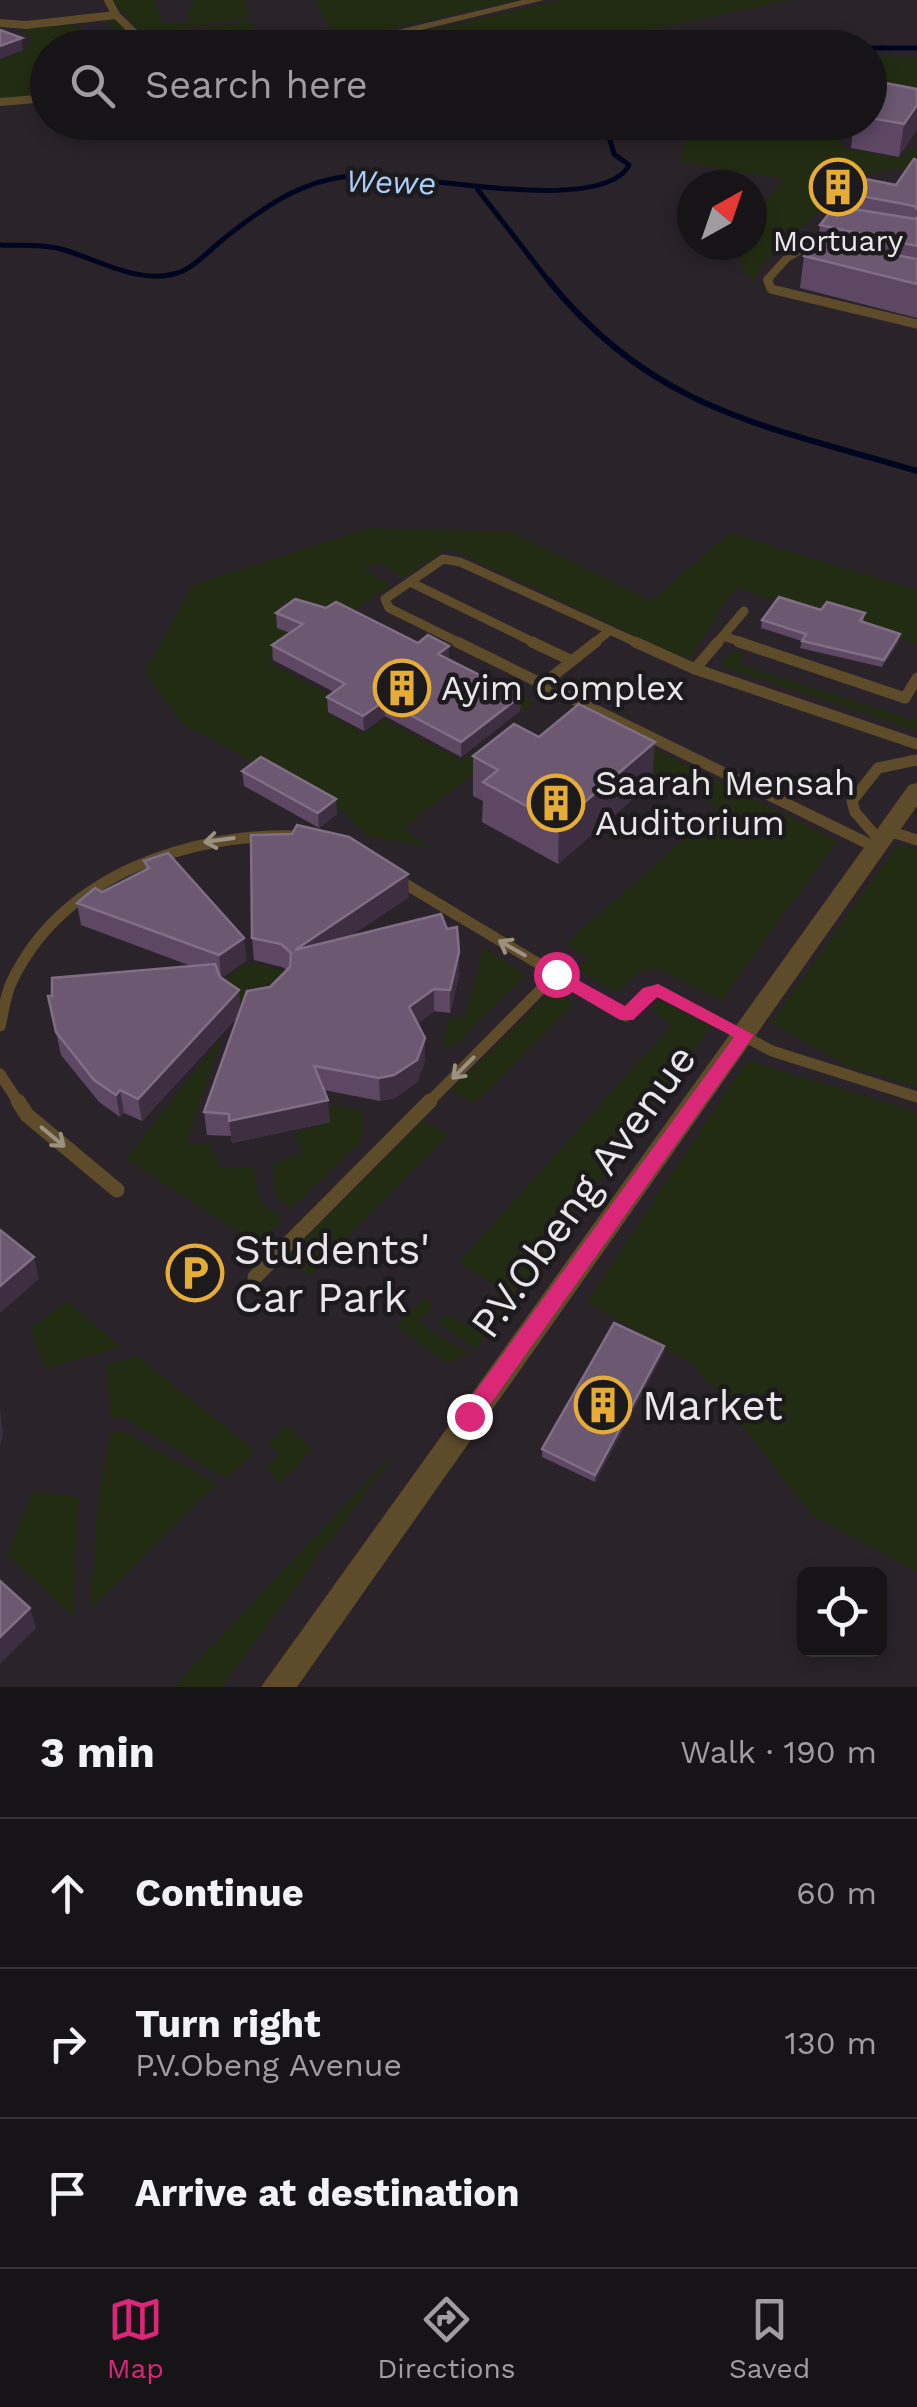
<!DOCTYPE html>
<meta charset="utf-8">
<style>
body{margin:0;font-family:"Work Sans",sans-serif;background:#232123;color:#f1f3f6}
.controls{position:absolute;right:30px;bottom:30px;display:grid;overflow:hidden;border-radius:15px;box-shadow:0 5px 15px #0003}
.controls button{width:90px;height:90px;display:grid;place-items:center;padding:0;border:0;border-bottom:2px solid #353335;background:#161416;color:#f1f3f6;font:50px sans-serif}
.compass{position:absolute;left:677px;top:170px;width:90px;height:90px;border-radius:50%;background:#161416;box-shadow:0 5px 15px #0003;rotate:40deg}
.stop{position:absolute;width:30px;height:30px;margin:-22px;border:8px solid #db2777;border-radius:50%;background:#fff}
.stop.end{background:#db2777;border-color:#fff;box-shadow:0 2px 10px #0008}
.list{margin:0;padding:0;list-style:none}
h2{display:flex;justify-content:space-between;align-items:center;height:130px;margin:0;padding:0 40px;font-size:42px}
h2 small{font-size:32px;font-weight:400;color:#9e9ea1}
.list li{display:grid;grid-template-columns:65px 1fr auto;gap:30px;align-items:center;box-sizing:border-box;height:150px;padding:0 40px;border-top:2px solid #353335}
.list b{display:block;font-size:38px;white-space:nowrap}
.list p{margin:0;font-size:32px;white-space:nowrap;color:#9e9ea1}
.list em{font-size:32px;font-style:normal;color:#9e9ea1}
.icon{flex:none;width:55px;height:55px;fill:none;stroke:currentColor;stroke-width:2;stroke-linecap:round;stroke-linejoin:round}
.map{position:relative;flex:none;width:917px;height:1687px;overflow:hidden}
.search{position:absolute;background:#161416;box-shadow:0 5px 15px #0003;left:30px;right:30px;top:30px;height:110px;display:flex;align-items:center;gap:25px;box-sizing:border-box;padding:0 35px;border-radius:55px;color:#9e9ea1;font-size:38px}
.sheet{height:580px;background:#161416}
nav{display:flex;justify-content:space-around;align-items:center;box-sizing:border-box;height:140px;border-top:2px solid #353335;background:#161416;font-size:28px;color:#9e9ea1}
nav a{display:grid;justify-items:center;gap:5px}
nav .on{color:#db2777}
.map>svg:first-child{display:block}
.built{fill:#2a232a;fill-rule:evenodd}
.green{fill:#222c12}
.lines{fill:none;stroke-linecap:round;stroke-linejoin:round}
.stream-far1{stroke:#00061f;stroke-width:5}
.stream{stroke:#00061f;stroke-width:6}
.service-far3{stroke:#5d4b2a;stroke-width:8}
.service-far2{stroke:#5d4b2a;stroke-width:9}
.service-far1{stroke:#5d4b2a;stroke-width:11}
.service{stroke:#5d4b2a;stroke-width:15}
.minor{fill:#5d4b2a;fill-rule:evenodd}
.wall{fill:#5d4763}
.shaded-wall{fill:#3d2e41}
.building{fill:#6c5871;stroke:#806e84;stroke-width:2.5}
.oneway{stroke:#9c9180}
.route{fill:#db2777}
.labels{text-anchor:middle;dominant-baseline:central;stroke-width:9;stroke-linejoin:round;paint-order:stroke}
.far-poi-label{font-size:30px;fill:#e8e6e8;stroke:#1d1a1d}
.far-water-label{font-size:32px;font-style:italic;fill:#aaccf8;stroke:#1d1a1d}
.poi-label{font-size:35px;fill:#e8e6e8;stroke:#1d1a1d;text-anchor:start}
.near-street-label{font-size:42px;fill:#e8e6e8;stroke:#1d1a1d}
.near-poi-label{font-size:42px;fill:#e8e6e8;stroke:#1d1a1d;text-anchor:start}
</style>
<div class="map">
<svg width="917" height="1687" viewBox="0 0 917 1687">
<rect width="100%" height="100%" fill="#1d1a1d"/>
<path class="built" d="M0,0h917v1687h-917zM48,48h822v74h-822zM692,185h60v60h-60zM804,1574h76v76h-76z"/>
<g class="green">
<polygon points="111,0 155,0 164,24 191,21 187,15 194,0 244,0 249,17 145,36"/>
<polygon points="315,0 520,0 307,47 158,47 148,39 252,20 257,36 330,29"/>
<polygon points="561,0 792,0 572,46 347,48"/>
<polygon points="111,17 143,47 48,48 47,95 0,99 0,60 26,50 32,38 25,34 27,29 67,22 101,37 112,32 107,19"/>
<polygon points="870,54 917,58 917,116 870,110"/>
<path d="M689,123h153l-8,12 11,14 56,9 9,-11 7,2v21c-30,-5 -61,10 -81,6l-25,16 20,9 -64,57 -12,21 -11,-6 -4,-28h12v-24l32,-42 -104,-17z"/>
<polygon points="368,528 512,532 651,601 730,533 917,590 917,644 863,627 867,620 824,607 818,614 735,588 691,657 681,657 448,548 404,577 377,562 364,570 391,585 356,610 534,702 523,711 336,614 268,661 340,701 325,712 364,733 384,719 463,761 482,746 499,755 402,829 432,848 367,836 336,805 183,725 145,672 192,585"/>
<polygon points="733,650 744,654 739,664 913,720 917,716 917,731 720,666"/>
<polygon points="587,715 837,841 721,1001 658,969 639,972 617,993 579,971 587,958 565,944 720,808 568,731"/>
<polygon points="904,845 917,849 917,1087 851,1068 771,1023 896,847"/>
<polygon points="484,948 526,975 454,1046 442,1048 450,1017 466,1016"/>
<path d="M262,963l19,7 8,15 -49,23 -16,-20c5,-19 20,-24 38,-25z"/>
<polygon points="552,991 574,1003 474,1104 451,1090"/>
<polygon points="660,1001 711,1026 476,1350 438,1323 445,1314 471,1328 502,1290 459,1262 671,1026 652,1009"/>
<polygon points="222,1036 186,1143 210,1144 220,1168 253,1167 261,1204 283,1220 257,1245 126,1159"/>
<polygon points="747,1060 917,1112 917,1572 813,1516 695,1366 587,1302"/>
<polygon points="330,1105 363,1111 362,1140 291,1209 276,1195 272,1164 303,1154 293,1133 330,1122 324,1106"/>
<polygon points="423,1120 448,1135 310,1276 284,1259"/>
<polygon points="424,1298 434,1306 419,1322 468,1354 446,1363 396,1326"/>
<polygon points="67,1301 121,1347 45,1369 31,1328"/>
<polygon points="137,1356 255,1451 226,1479 124,1418 111,1418 106,1365"/>
<polygon points="287,1425 312,1449 282,1483 265,1469 279,1454 267,1444"/>
<polygon points="121,1430 217,1484 90,1610 98,1500 111,1432"/>
<polygon points="400,1447 222,1687 173,1687"/>
<polygon points="33,1491 79,1497 73,1616 7,1555"/>
</g>
<g class="lines">
<g class="stream-far1">
<polyline points="830,48 917,48"/>
<polyline points="478,190 551,284"/>
<path d="M0,245c20,1 42,-1 61,4 39,11 77,36 117,24 15,-5 31,-22 43,-32 46,-37 88,-67 150,-66 50,1 233,40 258,-10l-15,-11 -7,-25 13,-7"/>
</g>
<path class="stream" d="M549,281c105,130 218,145 368,190"/>
<g class="service-far3">
<polyline points="108,0 116,15 150,48"/>
<polyline points="0,23 26,25 116,15"/>
<polyline points="769,284 767,280 787,258 831,231"/>
</g>
<g class="service-far2">
<polyline points="768,281 771,289 917,324"/>
<polyline points="410,582 537,644"/>
<polyline points="723,636 747,644"/>
<polyline points="462,644 389,608 385,599 443,559 460,562 640,644"/>
<polyline points="593,644 609,631"/>
<polyline points="716,644 744,611"/>
</g>
<g class="service-far1">
<polyline points="457,642 877,848"/>
<polyline points="532,642 570,660"/>
<polyline points="635,642 695,669 917,744"/>
<polyline points="739,642 905,698 917,678"/>
<polyline points="695,669 718,642"/>
<polyline points="544,683 596,642"/>
<polyline points="889,831 917,840"/>
<polyline points="881,842 855,812 852,801 878,768 917,760"/>
<polyline points="397,879 626,1016 658,990 772,1051 917,1097"/>
<path d="M0,1026c4,-15 5,-31 12,-45 51,-106 178,-149 288,-145"/>
<polyline points="0,1074 19,1103"/>
<polyline points="428,1103 556,974"/>
</g>
<g class="service">
<polyline points="18,1101 27,1115 117,1190"/>
<polyline points="255,1277 430,1101"/>
</g>
<g class="minor">
<polygon points="522,0 544,0 348,48 323,48"/>
<polygon points="48,94 48,102 0,106 0,98"/>
<polygon points="917,783 917,806 297,1687 261,1687 909,785"/>
</g>
</g>
<g class="wall">
<polygon points="917,89 899,157 851,148 854,122 870,122 870,96"/>
<polygon points="917,160 917,318 800,288 804,256 818,241 820,225 849,208 851,194 896,185"/>
<polygon points="821,610 865,613 863,622 899,641 882,667 800,648 802,641 761,628 762,620"/>
<polygon points="276,613 418,643 449,646 449,659 521,696 520,711 461,757 385,716 364,731 328,712 327,697 334,692 273,660 272,645 290,633 277,628"/>
<polygon points="539,737 652,782 558,864 482,822 483,801 473,796 473,756"/>
<polygon points="242,771 337,814 319,828 244,786"/>
<polygon points="144,861 247,960 221,978 241,1007 270,987 287,970 282,967 254,960 252,938 409,897 350,936 459,975 450,1013 434,1011 417,1024 425,1061 417,1082 395,1098 380,1101 324,1090 330,1122 232,1143 231,1136 207,1135 204,1112 238,1016 142,1121 124,1113 120,1117 99,1102 61,1055 48,996 191,966 81,925 77,903 102,892 146,869"/>
<polygon points="664,1346 663,1354 595,1482 542,1457 542,1449"/>
</g>
<g class="shaded-wall">
<polygon points="22,38 23,50 0,59 0,46"/>
<polygon points="917,105 917,130 899,157 904,124"/>
<polygon points="900,634 899,641 882,667 884,660"/>
<polygon points="449,646 449,661 438,654"/>
<polygon points="521,696 520,711 461,757 461,742"/>
<polygon points="384,701 385,716 364,731 363,716"/>
<polygon points="655,742 652,782 558,864 559,824"/>
<polygon points="336,799 337,814 319,828 318,813"/>
<polygon points="408,874 409,897 297,972 295,950"/>
<polygon points="244,938 247,960 221,978 219,955"/>
<polygon points="459,952 459,975 450,1013 450,990"/>
<polygon points="434,989 434,1011 409,1030 409,1007"/>
<polygon points="239,990 241,1012 142,1121 138,1099"/>
<polygon points="425,1038 425,1061 417,1082 395,1098 380,1101 379,1078"/>
<polygon points="120,1090 124,1113 120,1117 116,1095"/>
<polygon points="328,1100 330,1122 232,1143 229,1121"/>
<polygon points="34,1257 39,1279 0,1313 0,1286"/>
<polygon points="664,1346 663,1354 595,1482 595,1475"/>
<polygon points="0,1409 3,1436 0,1445"/>
<polygon points="30,1608 36,1628 0,1664 0,1637"/>
</g>
<g class="building">
<polygon points="0,30 22,38 0,46"/>
<polygon points="880,82 917,89 917,105 904,124 870,118 870,96"/>
<polygon points="914,159 917,160 917,209 914,206 851,194 866,179 896,185"/>
<polygon points="841,207 916,219 917,217 917,246 820,225 831,211"/>
<polygon points="814,240 917,259 917,284 804,256"/>
<polygon points="779,597 821,610 827,602 865,613 860,621 900,634 884,660 802,641 806,634 762,620"/>
<polygon points="295,599 326,608 336,602 418,643 428,635 449,646 438,654 521,696 461,742 384,701 363,716 327,697 345,684 272,645 303,624 276,613"/>
<polygon points="579,704 655,742 559,824 483,782 498,770 473,756 514,724 539,737"/>
<polygon points="261,757 336,799 318,813 242,771"/>
<polygon points="297,825 349,837 408,874 295,950 441,914 447,929 457,927 459,952 450,990 434,989 409,1007 425,1038 417,1060 394,1075 379,1078 314,1066 328,1100 229,1121 229,1114 204,1112 247,991 270,987 290,967 291,953 281,944 252,938 251,835 292,834"/>
<polygon points="168,853 244,938 219,955 77,903 95,888 102,892 149,868 144,861"/>
<polygon points="215,964 220,977 239,990 138,1099 120,1090 116,1095 94,1080 56,1032 48,996 52,996 52,978"/>
<polygon points="0,1230 34,1257 0,1286"/>
<polygon points="614,1323 664,1346 595,1475 542,1449"/>
<polygon points="0,1581 30,1608 0,1637"/>
</g>
<defs><path id="oneway-shaft" d="M-6 0H5M1.5-3L5.5 0L1.5 3" fill="none" stroke-width="1.6" stroke-linecap="round" stroke-linejoin="round" transform="scale(2.5)"/></defs>
<g class="oneway">
<use href="#oneway-shaft" transform="translate(219 840) rotate(172)"/>
<use href="#oneway-shaft" transform="translate(512 948) rotate(-150)"/>
<use href="#oneway-shaft" transform="translate(463 1068) rotate(135)"/>
<use href="#oneway-shaft" transform="translate(53 1137) rotate(40)"/>
</g>
<polygon class="route" points="556,968 625,1006 643,988 658,984 754,1035 477,1423 469,1426 462,1423 462,1410 734,1037 657,997 633,1020 620,1020 550,979 548,974"/>
<defs>
<g id="building-ring" transform="scale(2.875)"><circle r="9.5" fill="#1d1a1d" stroke="#e5ad35" stroke-width="1.5"/><path d="M-4-6H4V6H1V3H-1V6H-4ZM-2.5-4.3h1.7v1.8h-1.7ZM.8-4.3h1.7v1.8H.8ZM-2.5-1h1.7V.8h-1.7ZM.8-1h1.7V.8H.8Z" fill="#e5ad35"/></g>
<g id="parking-ring" transform="scale(2.875)"><circle r="9.5" fill="#1d1a1d" stroke="#e5ad35" stroke-width="1.5"/><path d="M-3.5-5.5H1a3.5 3.5 0 0 1 0 7H-1V5.5H-3.5ZM-1-3.4V-.6H.8a1.4 1.4 0 0 0 0-2.8Z" fill="#e5ad35"/></g>
</defs>
<g fill-rule="evenodd">
<use href="#building-ring" x="838" y="187"/>
<use href="#building-ring" x="402" y="688"/>
<use href="#building-ring" x="556" y="803"/>
<use href="#parking-ring" x="195" y="1273"/>
<use href="#building-ring" x="603" y="1405"/>
</g>
<g class="labels">
<g class="far-poi-label">
<text x="838" y="240">Mortuary</text>
</g>
<g class="far-water-label">
<text transform="translate(391 182) rotate(2)">Wewe</text>
</g>
<g class="poi-label">
<text x="441" y="688">Ayim Complex</text>
<text x="595" y="783">Saarah Mensah<tspan x="595" dy="40">Auditorium</tspan></text>
</g>
<g class="near-street-label">
<text transform="translate(583 1191) rotate(-54)">P.V.Obeng Avenue</text>
</g>
<g class="near-poi-label">
<text x="234" y="1249">Students'<tspan x="234" dy="48">Car Park</tspan></text>
<text x="642" y="1405">Market</text>
</g>
</g>
</svg>
<div class="controls">
<button><svg class="icon" aria-label="locate" viewBox="0 0 24 24"><circle cx="12" cy="12" r="6"/><path d="M12 2v4M12 18v4M2 12h4M18 12h4"/></svg></button>
</div>
<svg class="compass" viewBox="-18 -18 36 36"><path d="M0-13l5 13h-10z" fill="#e53935"/><path d="M0 13l5-13h-10z" fill="#9e9ea1"/></svg>
<div class="stop" style="left:556px;top:974px"></div>
<div class="stop end" style="left:469px;top:1416px"></div>
<div class="search"><svg class="icon" aria-label="search" viewBox="0 0 24 24"><circle cx="10" cy="10" r="6"/><path d="M15 15l6 6"/></svg>Search here</div>
</div>
<section class="sheet">
<h2>3 min<small>Walk · 190 m</small></h2>
<ul class="list">
<li><svg class="icon" aria-label="ahead" viewBox="0 0 24 24"><path d="M12 20V5M6 11l6-6 6 6"/></svg><div><b>Continue</b></div><em>60 m</em></li>
<li><svg class="icon" aria-label="right" viewBox="0 0 24 24"><path d="M7 20v-9h11M14 6l5 5-5 5"/></svg><div><b>Turn right</b><p>P.V.Obeng Avenue</p></div><em>130 m</em></li>
<li><svg class="icon" aria-label="arrive" viewBox="0 0 24 24"><path d="M6 21V4h12l-3 4 3 4H6"/></svg><div><b>Arrive at destination</b></div></li>
</ul>
</section>
<nav>
<a class="on"><svg class="icon" aria-label="map" viewBox="0 0 24 24"><path d="M3 6l6-2 6 2 6-2v14l-6 2-6-2-6 2zM9 4v14M15 6v14"/></svg>Map</a>
<a><svg class="icon" aria-label="directions" viewBox="0 0 24 24"><path d="M12 3l9 9-9 9-9-9zM9 14v-3h6M13 9l2 2-2 2"/></svg>Directions</a>
<a><svg class="icon" aria-label="saved" viewBox="0 0 24 24"><path d="M7 4h10v16l-5-4-5 4z"/></svg>Saved</a>
</nav>
